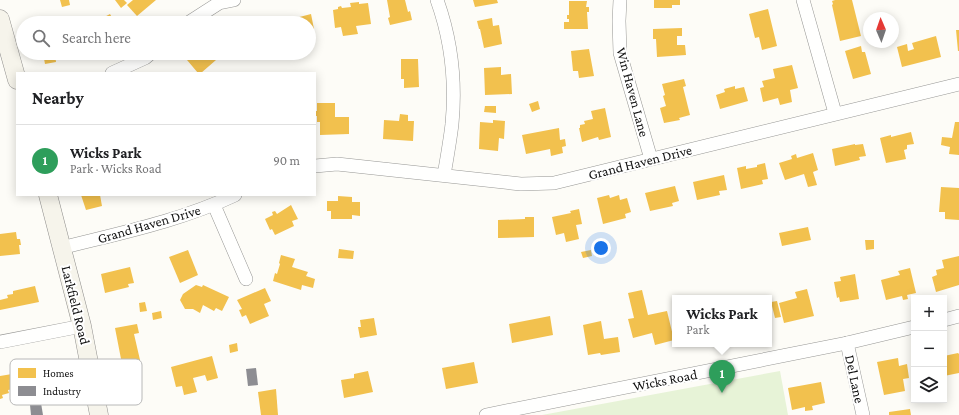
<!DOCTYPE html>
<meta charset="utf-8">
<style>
body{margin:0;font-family:"Crimson Pro",serif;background:#f6f6f6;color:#202124}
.controls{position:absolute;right:12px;bottom:12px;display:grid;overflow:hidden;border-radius:0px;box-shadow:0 2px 10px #0003}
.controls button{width:36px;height:36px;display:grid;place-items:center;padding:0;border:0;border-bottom:1px solid #e0e0e0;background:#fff;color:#202124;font:20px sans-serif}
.compass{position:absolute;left:863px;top:12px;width:36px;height:36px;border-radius:50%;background:#fff;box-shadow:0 2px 10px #0003;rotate:358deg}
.you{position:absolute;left:601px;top:248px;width:14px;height:14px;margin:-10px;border:3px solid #fff;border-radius:50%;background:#1a73e8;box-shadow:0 0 0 6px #1a73e833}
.badge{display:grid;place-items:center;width:26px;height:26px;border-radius:50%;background:#646362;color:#fff;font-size:13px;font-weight:700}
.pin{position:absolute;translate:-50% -33px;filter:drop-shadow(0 1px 2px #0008)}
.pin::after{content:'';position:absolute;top:21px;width:14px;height:12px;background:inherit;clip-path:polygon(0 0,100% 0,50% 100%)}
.popup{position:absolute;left:672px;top:295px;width:100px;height:52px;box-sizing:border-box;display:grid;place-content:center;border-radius:0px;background:#fff;filter:drop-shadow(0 1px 3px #0005);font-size:13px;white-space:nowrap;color:#757577}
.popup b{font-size:15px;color:#202124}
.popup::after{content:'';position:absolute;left:50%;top:100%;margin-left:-8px;border:8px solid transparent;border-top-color:#fff}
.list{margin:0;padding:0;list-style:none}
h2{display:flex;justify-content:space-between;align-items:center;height:52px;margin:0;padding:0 16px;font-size:17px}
h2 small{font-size:13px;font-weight:400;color:#757577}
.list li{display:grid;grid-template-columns:26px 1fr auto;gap:12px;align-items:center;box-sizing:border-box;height:72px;padding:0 16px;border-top:1px solid #e0e0e0}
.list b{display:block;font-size:15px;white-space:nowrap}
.list p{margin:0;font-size:13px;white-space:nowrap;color:#757577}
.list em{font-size:13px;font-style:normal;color:#757577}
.icon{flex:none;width:22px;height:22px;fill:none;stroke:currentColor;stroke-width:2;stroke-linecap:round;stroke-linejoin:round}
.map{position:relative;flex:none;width:959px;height:415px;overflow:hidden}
.search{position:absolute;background:#fff;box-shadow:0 2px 10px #0003;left:16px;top:16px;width:300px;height:44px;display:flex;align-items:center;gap:10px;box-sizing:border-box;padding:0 14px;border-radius:22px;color:#757577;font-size:15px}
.panel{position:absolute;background:#fff;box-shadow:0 2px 10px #0003;left:16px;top:72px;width:300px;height:124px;border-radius:0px}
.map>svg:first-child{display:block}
.green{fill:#e7f3d7}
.homes{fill:#f2c14e}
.industry{fill:#8d8d92}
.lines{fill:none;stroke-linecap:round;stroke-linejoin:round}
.street-casing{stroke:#979795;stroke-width:14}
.secondary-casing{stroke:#8e8d8b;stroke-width:19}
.street{stroke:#fffffe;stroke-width:13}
.secondary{stroke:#f6f4eb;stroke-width:18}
.labels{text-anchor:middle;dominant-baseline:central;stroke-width:4;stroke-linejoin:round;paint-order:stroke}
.street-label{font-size:14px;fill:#111;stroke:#fff}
.key{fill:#fff;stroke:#b8b8b8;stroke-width:1}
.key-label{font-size:11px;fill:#111}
</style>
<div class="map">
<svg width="959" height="415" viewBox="0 0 959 415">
<rect width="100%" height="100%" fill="#fdfcf7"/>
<polygon class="green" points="780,371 788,415 542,415"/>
<g class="homes">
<polygon points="60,0 69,0 70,5 62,7"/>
<polygon points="115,0 124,0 127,3 121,8"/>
<polygon points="133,0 156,0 137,16 127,5"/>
<polygon points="387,0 405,0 408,12 410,11 412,20 390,25 388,18 390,17"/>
<polygon points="473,0 497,0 498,3 475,7"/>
<polygon points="654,0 680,0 680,5 672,5 672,8 654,8"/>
<polygon points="835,0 852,0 861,36 840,41 832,5 833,4 832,1"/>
<polygon points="569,1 587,1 586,7 589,7 589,12 587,12 588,29 564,29 564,22 569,22 569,19 567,19 567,15 569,15"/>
<polygon points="359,2 359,4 368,3 371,24 356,26 358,34 343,36 341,27 335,28 333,10 338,9 338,7 341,6 342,8 351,7 350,3"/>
<polygon points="768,9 777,46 762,50 759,37 755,38 749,14"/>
<polygon points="110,14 115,23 93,23"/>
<polygon points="311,14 314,29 309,30 309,23 285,23 284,21"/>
<polygon points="59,16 60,23 34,23 40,20"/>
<polygon points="492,18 493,26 499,25 502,44 484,48 480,29 479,29 477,21"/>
<polygon points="682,28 682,36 677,36 677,45 685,45 686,55 657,57 656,39 653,39 653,29"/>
<polygon points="956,30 959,30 959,51 958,51"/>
<polygon points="936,36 941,57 902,67 897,47 907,44 908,51 914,49 912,43"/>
<polygon points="861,46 862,52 865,52 871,74 853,79 845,51"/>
<polygon points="589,49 594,76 579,78 578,71 573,71 571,51"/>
<polygon points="43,53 55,53 56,62 45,64"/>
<polygon points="196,53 220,53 221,54 215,59 216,60 201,73 198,73 187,60"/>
<polygon points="401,59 418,59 419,87 404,88 404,79 401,79"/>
<polygon points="792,65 798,88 790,90 792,102 780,105 778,98 763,102 760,88 764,87 762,81 775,78 773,69"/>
<polygon points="501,67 501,75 511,74 512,94 485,95 484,68"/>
<polygon points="684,79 686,86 683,87 690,115 679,118 680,120 664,123 660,108 666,106 663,96 665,95 662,84"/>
<polygon points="735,86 735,89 744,87 748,101 720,109 716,95 725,92 724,89"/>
<polygon points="538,101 540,109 532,112 529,104"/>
<polygon points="317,103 335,103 335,117 349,117 349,134 320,135 320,122 317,122 317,116 315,116 315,111 317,111"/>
<polygon points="485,106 496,106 496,113 484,112"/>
<polygon points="605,108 611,137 599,140 598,137 582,142 579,128 580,128 580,125 585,124 584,121 593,119 591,111"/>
<polygon points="400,114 408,115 408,121 414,121 413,141 383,139 384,120 399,121"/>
<polygon points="493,120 505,121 504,139 499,138 498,151 479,149 480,122 493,123"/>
<polygon points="955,122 959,122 959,155 949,154 950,147 941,145 942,137 952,138"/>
<polygon points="559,128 560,140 565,139 566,146 562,147 563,153 551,156 550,149 526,154 522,135"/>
<polygon points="911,132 914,144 907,145 907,149 904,150 906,159 886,163 880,138 891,135 891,137"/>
<polygon points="855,144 855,145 863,144 866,156 859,157 860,160 835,166 832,149"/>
<polygon points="813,153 818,170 813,172 817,185 808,187 804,174 785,180 779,163 792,159 791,156 796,154 797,158"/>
<polygon points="765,163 768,179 762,180 763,184 741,189 737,168 746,166 746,169 757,167 757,165"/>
<polygon points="724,175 727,190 719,191 720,195 697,200 693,182"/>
<polygon points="675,186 679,201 672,203 673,206 650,211 645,193"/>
<polygon points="941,187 959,188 959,220 945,219 945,212 939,212"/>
<polygon points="81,195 100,195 102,206 86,210"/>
<polygon points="609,195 610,198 619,195 620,200 627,198 631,212 625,214 626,218 603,224 597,198"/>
<polygon points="338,196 352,197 352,202 360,202 360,216 352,215 352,219 331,219 331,211 327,211 327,201 338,201"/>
<polygon points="291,205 298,219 292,221 294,226 275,235 272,229 270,230 265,219 273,215 272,212 275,211 277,214"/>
<polygon points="579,209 582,224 576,225 579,239 566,242 564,233 556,235 552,217 571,213 570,211"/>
<polygon points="525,217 534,217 534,237 498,238 498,220 525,219"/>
<polygon points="808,227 811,240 782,246 779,233"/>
<polygon points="16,232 17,239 20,239 21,245 19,245 20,254 0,256 0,234"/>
<polygon points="865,240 874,240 874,249 866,250"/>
<polygon points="339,249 354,251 353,259 338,258"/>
<polygon points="188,250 198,275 180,283 169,257"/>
<polygon points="591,250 592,256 583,258 581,252"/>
<polygon points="281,255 295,259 292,267 308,272 306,276 315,279 313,288 302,285 301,290 273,281 275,273 277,274 280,264 279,263"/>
<polygon points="959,256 959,285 936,292 932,277 937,275 936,270 944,268 942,260"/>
<polygon points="130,267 134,283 128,284 129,287 105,293 101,274"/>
<polygon points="910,268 916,293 907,295 908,299 903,300 902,296 886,300 881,280 900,275 898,271"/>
<polygon points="855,274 859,299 840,302 839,297 837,298 834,282 841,281 840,277"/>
<polygon points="196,285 202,287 203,285 229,297 222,311 216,308 214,311 203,305 200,313 193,309 185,309 180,300 183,294"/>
<polygon points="35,286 39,302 0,310 0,300 8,298 7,295 13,294 13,291"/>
<polygon points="265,288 271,301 264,304 269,316 250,324 246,315 242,317 239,310 242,309 237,300"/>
<polygon points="807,289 814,316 784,323 779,303 797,298 795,292"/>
<polygon points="642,290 648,315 667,311 674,340 655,345 652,333 633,338 628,319 634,318 628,293"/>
<polygon points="777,301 781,317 775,318 771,302"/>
<polygon points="145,302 147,311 140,312 139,303"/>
<polygon points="161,311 162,318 153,320 152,313"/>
<polygon points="550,316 553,335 512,343 509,324"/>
<polygon points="374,318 377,335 360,338 358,327 361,327 360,320"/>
<polygon points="601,321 604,339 618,337 620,352 601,355 600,353 588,355 583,325"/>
<polygon points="137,324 139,333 134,334 140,360 122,364 115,328"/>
<polygon points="237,343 238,351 230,353 229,345"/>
<polygon points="958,353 959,354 959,373 944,376 944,356"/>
<polygon points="212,356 218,378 207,381 205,375 193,378 197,392 184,395 182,386 176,387 171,367"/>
<polygon points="898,358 899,366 907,364 909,378 903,379 905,391 884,395 877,362"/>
<polygon points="474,362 478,383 446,389 442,368"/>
<polygon points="55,367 57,387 60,386 61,394 47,397 46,390 41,391 41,392 30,394 29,382 38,381 37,370"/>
<polygon points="368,371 373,392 344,398 341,380 354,378 354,374"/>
<polygon points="12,374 14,389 8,390 9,393 2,395 3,398 0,399 0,376"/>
<polygon points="821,382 825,403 812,406 813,410 805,411 805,407 792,410 788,388"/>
<polygon points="276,389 278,415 261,415 258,392"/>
<polygon points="910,409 911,415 889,415 889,412"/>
</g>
<g class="industry">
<polygon points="256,368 258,385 248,386 246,369"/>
<polygon points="41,403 43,415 31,415 30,405"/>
</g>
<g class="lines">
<g class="street-casing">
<g id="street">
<path d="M437,0c14,39 19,82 15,124 -2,17 -5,34 -8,51"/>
<polyline points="620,0 619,21 620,53 651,159"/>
<polyline points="803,0 835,113"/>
<polyline points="188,23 219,3 234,0"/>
<polyline points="112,73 145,58 151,53"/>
<polyline points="315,166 337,164 521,184 554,183 959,84"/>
<polyline points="214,205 246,279"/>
<path d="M61,248c59,-15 119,-27 174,-53"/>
<polyline points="944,320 959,316"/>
<polyline points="0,342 82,326"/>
<polyline points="847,343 863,415"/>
<polyline points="486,415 847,343 914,327"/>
</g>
</g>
<g class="secondary-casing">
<g id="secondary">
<polyline points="0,19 17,80"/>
<polyline points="48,195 82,326 99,415"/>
</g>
</g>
<use href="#street" class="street"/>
<use href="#secondary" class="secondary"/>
</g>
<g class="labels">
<g class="street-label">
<text transform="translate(633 92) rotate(75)">Win Haven Lane</text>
<text transform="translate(640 162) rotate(-14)">Grand Haven Drive</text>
<text transform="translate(149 224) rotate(-16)">Grand Haven Drive</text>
<text transform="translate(76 305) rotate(76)">Larkfield Road</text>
<text transform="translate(855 379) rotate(78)">Del Lane</text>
<text transform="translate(665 380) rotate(-11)">Wicks Road</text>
</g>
</g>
<rect x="10" y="359" width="132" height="46" rx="6" class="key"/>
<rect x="18" y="368" width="18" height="10" fill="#f2c14e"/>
<rect x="18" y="386" width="18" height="10" fill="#8d8d92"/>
<g class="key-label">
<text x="43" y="377">Homes</text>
<text x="43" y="395">Industry</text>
</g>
</svg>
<div class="controls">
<button>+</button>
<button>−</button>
<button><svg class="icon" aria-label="layers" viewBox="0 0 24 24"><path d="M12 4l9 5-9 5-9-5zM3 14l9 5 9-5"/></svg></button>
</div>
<svg class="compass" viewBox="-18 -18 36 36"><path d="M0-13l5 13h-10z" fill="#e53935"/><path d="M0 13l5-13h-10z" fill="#757577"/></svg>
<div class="you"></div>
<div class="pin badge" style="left:722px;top:393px;background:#2e9e5b">1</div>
<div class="popup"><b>Wicks Park</b>Park</div>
<div class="search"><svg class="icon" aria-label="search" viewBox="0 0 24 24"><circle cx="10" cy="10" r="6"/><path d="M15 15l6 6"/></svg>Search here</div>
<section class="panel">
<h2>Nearby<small></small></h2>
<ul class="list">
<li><span class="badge" style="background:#2e9e5b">1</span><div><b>Wicks Park</b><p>Park · Wicks Road</p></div><em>90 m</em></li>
</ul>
</section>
</div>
